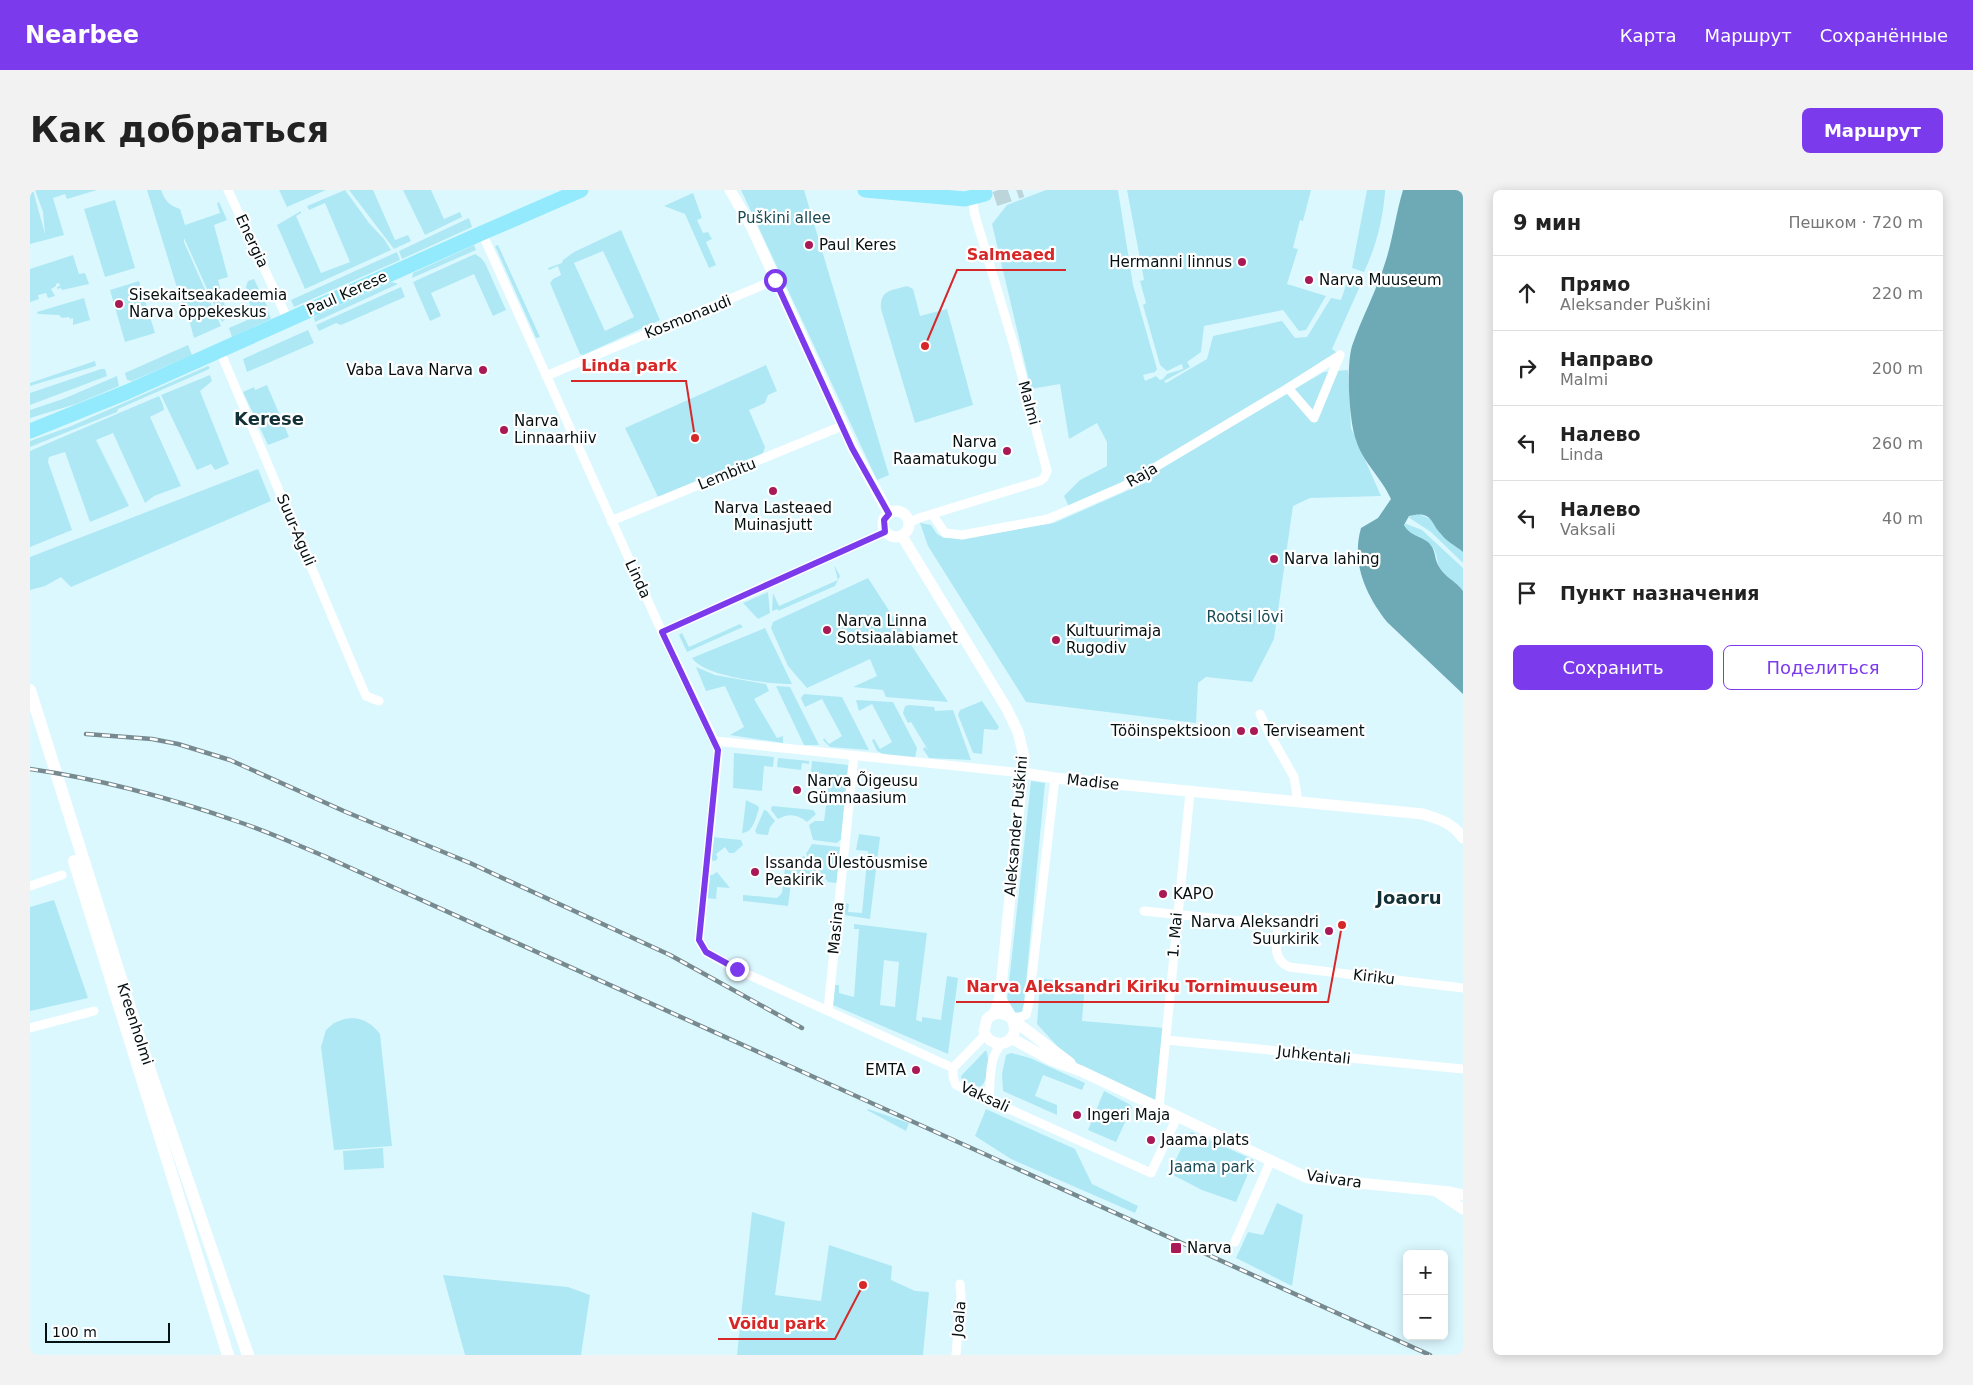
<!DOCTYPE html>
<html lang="ru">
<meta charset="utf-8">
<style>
body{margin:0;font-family:"DejaVu Sans",sans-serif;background:#f2f2f2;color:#222}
.controls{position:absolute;right:15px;bottom:15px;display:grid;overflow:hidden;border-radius:8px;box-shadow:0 2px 12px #0003}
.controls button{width:45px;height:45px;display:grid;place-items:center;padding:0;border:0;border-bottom:1px solid #e0e0e0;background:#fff;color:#222;font:25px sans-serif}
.scale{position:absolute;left:15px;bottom:12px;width:125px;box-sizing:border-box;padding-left:5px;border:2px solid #041012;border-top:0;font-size:14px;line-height:18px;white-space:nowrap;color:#041012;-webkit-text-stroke:4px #fff;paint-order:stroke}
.stop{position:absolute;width:15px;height:15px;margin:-11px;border:4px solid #7c3aed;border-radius:50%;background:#fff}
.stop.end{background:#7c3aed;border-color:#fff;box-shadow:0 1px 5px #0008}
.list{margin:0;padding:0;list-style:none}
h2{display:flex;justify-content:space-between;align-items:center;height:65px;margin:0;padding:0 20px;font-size:21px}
h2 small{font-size:16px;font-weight:400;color:#767676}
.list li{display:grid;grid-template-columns:32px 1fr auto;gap:15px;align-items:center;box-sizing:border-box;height:75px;padding:0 20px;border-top:1px solid #e0e0e0}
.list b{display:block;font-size:19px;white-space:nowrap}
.list p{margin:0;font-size:16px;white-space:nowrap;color:#767676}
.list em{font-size:16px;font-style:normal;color:#767676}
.actions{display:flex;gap:10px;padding:15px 20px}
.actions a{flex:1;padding:11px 0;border:1px solid #7c3aed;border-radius:8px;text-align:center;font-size:18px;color:#7c3aed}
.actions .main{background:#7c3aed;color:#fff}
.icon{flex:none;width:28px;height:28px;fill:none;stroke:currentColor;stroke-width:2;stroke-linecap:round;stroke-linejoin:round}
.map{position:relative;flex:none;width:1433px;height:1165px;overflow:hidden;border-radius:8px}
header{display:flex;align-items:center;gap:30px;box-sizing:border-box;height:70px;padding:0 25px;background:#7c3aed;color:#fff}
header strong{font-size:24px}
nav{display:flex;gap:28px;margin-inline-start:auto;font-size:18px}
.intro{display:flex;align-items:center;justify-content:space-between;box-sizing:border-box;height:120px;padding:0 30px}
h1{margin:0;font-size:35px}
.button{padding:12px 22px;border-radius:8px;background:#7c3aed;color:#fff;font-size:18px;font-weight:700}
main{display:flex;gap:30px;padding:0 30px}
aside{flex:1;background:#fff;border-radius:8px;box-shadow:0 2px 12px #0003}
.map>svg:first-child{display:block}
.green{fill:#aee8f4;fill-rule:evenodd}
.water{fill:#6eaab6}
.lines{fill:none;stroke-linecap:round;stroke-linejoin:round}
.trunk-tunnel{stroke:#bcd5db;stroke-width:15;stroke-dasharray:15 8;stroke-linecap:butt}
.minor{stroke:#fff;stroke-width:9}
.tertiary{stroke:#fff;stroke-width:11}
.secondary{stroke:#fff;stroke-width:12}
.trunk{stroke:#92eafc;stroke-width:15}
.rail-casing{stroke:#768a8f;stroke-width:4.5}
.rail{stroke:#fff;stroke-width:2.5;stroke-dasharray:8;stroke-linecap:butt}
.route{stroke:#7c3aed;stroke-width:6}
.poi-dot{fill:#a91955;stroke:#fff;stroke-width:2}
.labels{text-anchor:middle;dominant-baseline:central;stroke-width:4.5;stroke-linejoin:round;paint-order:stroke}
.park-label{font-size:15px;fill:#164b55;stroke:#fff}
.street-label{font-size:15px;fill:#041012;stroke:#fff}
.poi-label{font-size:15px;fill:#041012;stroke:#fff;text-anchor:start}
.quarter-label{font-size:18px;font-weight:bold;fill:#113137;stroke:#fff}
.leader{fill:none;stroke:#d62828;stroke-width:2}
.callout-dot{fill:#d62828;stroke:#fff;stroke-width:2}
.callout-label{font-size:16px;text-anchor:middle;font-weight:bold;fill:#d62828;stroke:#fff;stroke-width:4.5;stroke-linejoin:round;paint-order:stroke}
</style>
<header>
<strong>Nearbee</strong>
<nav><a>Карта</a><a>Маршрут</a><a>Сохранённые</a></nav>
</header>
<div class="intro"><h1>Как добраться</h1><a class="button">Маршрут</a></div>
<main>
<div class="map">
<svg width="1433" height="1165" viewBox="0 0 1433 1165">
<rect width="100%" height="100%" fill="#dcf8ff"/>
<g class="green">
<polygon points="0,0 3,0 15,44 13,22 5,0 67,0 37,9 35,4 23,8 34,45 0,54"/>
<path d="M117,0h14c4,11 8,15 19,19l5,16 35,-12 -3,-10 2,-1 8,18 -13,5 14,52 -10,3 10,37 -6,5 -38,-84v4l37,84 -27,12 -6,-22 -3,-2z"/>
<polygon points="249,0 296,0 257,17"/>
<polygon points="315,0 339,33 354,49 361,60 275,99 247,35 271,21 271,23 266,26 291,83 320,72 295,13 279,20 277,16"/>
<polygon points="319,0 343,0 365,50 378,45 381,51 364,59"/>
<polygon points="373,0 401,0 414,29 430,22 432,27 395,45"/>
<polygon points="711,0 774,0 859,285 847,290"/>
<polygon points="1016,0 1088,0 1103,95 1127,179 1125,182 1113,185 1115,191 1126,186 1130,190 1133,189 1137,184 1153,179 1152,174 1137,181 1130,175 1113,115 1116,113 1110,91 1114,90 1097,0 1281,0 1273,31 1270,30 1263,58 1268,59 1257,94 1296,106 1276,140 1269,141 1253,120 1174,136 1171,162 1157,172 1160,177 1134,191 1136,193 1177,169 1183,146 1252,131 1265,148 1277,147 1301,108 1311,110 1317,92 1330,96 1302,159 1310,165 1123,279 1040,319 1034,306 1050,290 1077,276 1077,252 1067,233 1039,249 1030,194 1001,199 962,34 977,15"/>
<path d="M1337,0h18v2c-2,27 -9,55 -21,80l-12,-4z"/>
<polygon points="663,3 672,28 667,30 673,43 678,42 682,49 676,52 686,75 679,78 655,24 634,16"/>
<polygon points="85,10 105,78 75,87 54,19"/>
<polygon points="439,28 442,37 372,69 369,61"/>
<path d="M591,40l39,90 -77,35 -3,-1 -30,-71 3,-4 8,-4 -3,-9 -9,4 -1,-2 14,-5 1,-3 11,-8zM573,61l31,66 -29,14 -31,-68z"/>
<polygon points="444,55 446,60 382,88 383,83"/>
<polygon points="468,55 510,147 506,148 465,56"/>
<polygon points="367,62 370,70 264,117 261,110"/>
<polygon points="445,64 451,68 455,73 476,120 463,126 444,84 401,103 411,126 400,131 383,92"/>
<polygon points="43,65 49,84 55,83 59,94 32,100 31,98 27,99 27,97 30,96 29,93 26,94 26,96 21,99 25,106 18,108 16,103 8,105 9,109 0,112 0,79"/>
<polygon points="224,89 237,116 222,123 216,97 218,91"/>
<polygon points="109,91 125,143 95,152 80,100"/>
<polygon points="362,92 368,94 285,132 284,128 288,125"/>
<path d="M877,96l6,3 7,27 27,-7 26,96 -58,18 -34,-114c-1,-20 10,-18 26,-23z"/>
<polygon points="371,97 375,107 311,135 306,133 289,141 286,135"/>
<polygon points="54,108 60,130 43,135 43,128 40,129 39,127 32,128 29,125 8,124 7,122"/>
<polygon points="238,121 241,129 202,147 199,138"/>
<polygon points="278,140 284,153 217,182 213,169"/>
<polygon points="158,155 162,165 102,191 97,190 95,183"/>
<polygon points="65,171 66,176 0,196 0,193"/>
<polygon points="736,175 747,201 738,205 735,213 719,220 735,257 733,263 628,307 595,238"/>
<polygon points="178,176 180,178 177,180 88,219 87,222 0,257 0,251 39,237"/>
<polygon points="71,179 75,179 77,186 0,215 0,203"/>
<polygon points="1318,180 1321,238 1351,306 1280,308 1263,316 1244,449 1222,492 1176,487 1168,493 1166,533 996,512 898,356 890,333 901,335 907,344 914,348 942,347 1024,333 1117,292 1132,276 1294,182"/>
<polygon points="180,185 182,191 170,201 199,274 185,280 181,274 167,280 131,205"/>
<polygon points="87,186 89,196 46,214 0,228 0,220 33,209"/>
<polygon points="237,195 259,247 238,255 213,202 224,197 225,200"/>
<polygon points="129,206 133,215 134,220 120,227 151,296 124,306 115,313 83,243 66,250 99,316 60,332 35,262 19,267 18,272 42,340 0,357 0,261"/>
<polygon points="228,279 241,311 41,397 31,387 15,396 0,400 0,367"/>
<polygon points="1389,324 1401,329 1410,343 1433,362 1433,373 1401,342 1378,327"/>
<path d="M1374,333l18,7 41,38v23c-6,-8 -14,-12 -20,-19 -6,-6 -5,-11 -7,-18 -4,-13 -17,-17 -28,-21z"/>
<polygon points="804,375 810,386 805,396 748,421 748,419 742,421 743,403 749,416 808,390"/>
<polygon points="838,388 918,512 856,507 853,500 823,497 847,486 840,469 777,498 758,476 741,438 743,432"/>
<polygon points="738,402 740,423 728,429 713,413"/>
<polygon points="710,434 713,437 657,462 649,445 652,443 659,457"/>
<path d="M735,438l27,56c-23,0 -87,-7 -100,-26z"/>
<polygon points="666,477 685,485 736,494 739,501 724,509 747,548 753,546 753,553 700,545 714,537 695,496 676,501"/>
<polygon points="746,496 760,497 789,555 774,555"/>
<polygon points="774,504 812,507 839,560 800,557 793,550 794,548 799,554 812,546 792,509 775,517 771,508"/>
<polygon points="826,510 863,512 887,558 885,568 857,566 847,561 842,550 844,549 850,559 862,552 842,514 829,521"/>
<polygon points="952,511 969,537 967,540 954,539 952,564 943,563 928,525 930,520"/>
<polygon points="879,515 904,517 905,521 923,520 941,570 899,568 893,559 895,557 898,560 881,532 878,533 873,523 875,516"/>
<polygon points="704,563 744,567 743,577 734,576 732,601 703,598"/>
<polygon points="748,568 779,571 779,574 772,573 771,580 747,577"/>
<polygon points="782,571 818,575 811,649 807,653 783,650 779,635 785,631 794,631 800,585 781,582"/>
<polygon points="1001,591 1015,593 993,824 976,820"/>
<path d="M716,610l12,6 1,2c-3,10 -6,25 -17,25z"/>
<path d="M742,616l41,4 3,4 -9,8c-9,-8 -19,-9 -29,-3l-7,-9z"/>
<polygon points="734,620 737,621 745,631 740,637 738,645 727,644 725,641"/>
<polygon points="829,644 850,647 840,729 814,725 815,713 819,714 818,722 832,723 838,661 826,660"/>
<polygon points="682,647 711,650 713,655 704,663 699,663 695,657 686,664 688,668 685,671 680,670"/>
<polygon points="782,654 810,657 807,693 798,692 776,664"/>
<polygon points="774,666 796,694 796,696 761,693 758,716 713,711 713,705 747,708 752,703 756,670 766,669"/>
<polygon points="687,682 700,698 687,697 686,709 676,708 678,685 682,685"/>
<polygon points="24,710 58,808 0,821 0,717"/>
<path d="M824,734l73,9 -11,87 6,2v-5l19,3 6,-44 11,2 -10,76 -115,-49 2,-20h4v8l15,4 5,-68h-5zM854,770l15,2 -4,45 -15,-2z"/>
<polygon points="1013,789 1055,793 1052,831 1135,838 1127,915 1054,879 1028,857 1007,834 1010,794"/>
<path d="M322,828c13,1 20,6 28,16l12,112 -58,4 -13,-103 5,-17 8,-7 10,-4z"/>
<path d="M956,860c4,8 2,33 -6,37l-18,-7 -1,-4z"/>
<polygon points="981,863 1000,868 1055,893 1052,900 1013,885 1005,906 1027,915 1027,925 973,901 972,884 976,865"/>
<polygon points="1074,901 1099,914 1102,917 1086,952 1058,940"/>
<polygon points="838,919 879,933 876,941 837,920"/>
<polygon points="956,919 1045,959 1062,994 1108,1016 1105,1023 981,969 945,946"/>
<polygon points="1162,942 1224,970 1206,1012 1172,1000 1141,984 1141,980 1158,944"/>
<polygon points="353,958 354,978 314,980 313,961"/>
<polygon points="1247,1013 1273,1025 1262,1096 1206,1068 1218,1042 1233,1045"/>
<polygon points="722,1022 755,1032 745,1105 791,1111 799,1055 862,1076 861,1090 885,1101 899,1102 893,1165 707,1165"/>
<polygon points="413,1085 538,1097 560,1105 551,1165 435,1165"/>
</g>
<path class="water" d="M1373,0h60v362c-7,-6 -17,-11 -22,-18 -11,-12 -9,-24 -32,-18l-5,9c7,12 16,10 25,18 7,7 5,14 9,22 5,11 18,16 25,26v103l-76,-72c-21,-27 -36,-59 -26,-94l17,-10 13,-19c-9,-21 -28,-36 -35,-59 -7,-20 -10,-74 -4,-94 10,-29 25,-56 34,-86 7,-22 10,-47 17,-70z"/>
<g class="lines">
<polyline class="trunk-tunnel" points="965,9 992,0"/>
<g class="minor">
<polyline points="198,0 258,130"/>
<polyline points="452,43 632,442 687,556 688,564 669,750 676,762 704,778 923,878"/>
<polyline points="190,161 326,483 336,506 349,511"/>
<polyline points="516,186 745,90"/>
<polyline points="1258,198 1284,228 1310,165"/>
<polyline points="902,324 915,343 932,345 1018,329 1092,297 1258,198 1310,165"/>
<polyline points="581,331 812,236"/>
<polyline points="879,333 889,328 1010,291 1014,288 1017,281 984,156 944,22 943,4"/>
<polyline points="632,442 855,342"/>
<polyline points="1230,524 1239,543 1264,587 1268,611"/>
<polyline points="685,551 993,583"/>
<polyline points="0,696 32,685"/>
<path d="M1114,721l134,14c-1,16 -7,34 11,42l174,21"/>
<polyline points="798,820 824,566"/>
<polyline points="982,829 996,825 999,812 1025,588"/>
<polyline points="0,838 64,821"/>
<polyline points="1136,850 1433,879"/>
<polyline points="923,878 923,887 926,895 1121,983 1147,927"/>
<polyline points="923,878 955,845"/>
<path d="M959,909c2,-18 -1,-44 14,-56"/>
<polyline points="1129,918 1160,602"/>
<polyline points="1205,1052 1241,970"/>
<polyline points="926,1165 931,1106 930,1094"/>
</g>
<g class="tertiary">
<polyline points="700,0 721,36 823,258 859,324"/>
<circle cx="866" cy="334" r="13"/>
<polyline points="872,346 977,519 988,542 994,566 970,807 964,824"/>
<path d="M993,583l32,5 368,36c16,5 30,9 40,24"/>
<path d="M970,807c4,9 13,19 14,29 4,19 -24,25 -30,5l3,-12c8,-8 17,-7 25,0l58,44"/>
<polyline points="981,848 1021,870 1051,881 1278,988 1420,1002 1433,1005"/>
<polyline points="1409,1003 1433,1019"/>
</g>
<g class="secondary">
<polyline points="0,500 121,884 218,1165"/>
<polyline points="44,671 198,1165"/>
</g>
<g class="trunk">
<polyline points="835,0 935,9 955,4"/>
<polyline points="0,241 97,202 452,43 551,0"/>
</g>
<g class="rail-casing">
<g id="rail">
<polyline points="56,544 122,549 148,554 200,570 316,622 440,673 640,765 772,838"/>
<path d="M0,579c70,10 140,29 206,52 30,10 59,23 88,35l1106,499"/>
</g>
</g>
<use href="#rail" class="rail"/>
</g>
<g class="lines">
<polyline class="route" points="707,779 676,762 669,750 688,560 632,442 855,342 854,330 859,324 822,258 745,90"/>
</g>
<g class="poi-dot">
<circle cx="779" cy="55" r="5"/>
<circle cx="1212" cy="72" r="5"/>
<circle cx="1279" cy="90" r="5"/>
<circle cx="89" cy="114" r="5"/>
<circle cx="453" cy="180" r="5"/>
<circle cx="474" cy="240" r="5"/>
<circle cx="977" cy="261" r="5"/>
<circle cx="743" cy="301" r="5"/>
<circle cx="1244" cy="369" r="5"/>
<circle cx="797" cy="440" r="5"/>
<circle cx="1026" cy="450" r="5"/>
<circle cx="1211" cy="541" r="5"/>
<circle cx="1224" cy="541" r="5"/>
<circle cx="767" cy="600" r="5"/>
<circle cx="725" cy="682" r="5"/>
<circle cx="1133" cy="704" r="5"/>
<circle cx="1299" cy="741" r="5"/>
<circle cx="886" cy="880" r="5"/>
<circle cx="1047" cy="925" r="5"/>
<circle cx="1121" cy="950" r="5"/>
<rect x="1140" y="1052" width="12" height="12" rx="2.5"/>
</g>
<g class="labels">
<g class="park-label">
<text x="754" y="28">Puškini allee</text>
<text x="1215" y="427">Rootsi lõvi</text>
<text x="1182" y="977">Jaama park</text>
</g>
<g class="street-label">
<text transform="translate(222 51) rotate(65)">Energia</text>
<text transform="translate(317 103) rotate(-24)">Paul Kerese</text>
<text transform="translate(658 127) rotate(-22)">Kosmonaudi</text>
<text transform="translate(999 213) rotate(75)">Malmi</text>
<text transform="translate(697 284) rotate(-22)">Lembitu</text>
<text transform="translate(1112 285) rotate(-30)">Raja</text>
<text transform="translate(266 340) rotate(67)">Suur-Aguli</text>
<text transform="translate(608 389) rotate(65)">Linda</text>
<text transform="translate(1063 592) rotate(6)">Madise</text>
<text transform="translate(986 636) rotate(-85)">Aleksander Puškini</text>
<text transform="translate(806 738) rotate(-84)">Masina</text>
<text transform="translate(1145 745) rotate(-85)">1. Mai</text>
<text transform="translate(1344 787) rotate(7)">Kiriku</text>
<text transform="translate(105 834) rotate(72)">Kreenholmi</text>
<text transform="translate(1284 865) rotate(6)">Juhkentali</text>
<text transform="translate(955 907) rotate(25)">Vaksali</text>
<text transform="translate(1304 989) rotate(8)">Vaivara</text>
<text transform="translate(929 1129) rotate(-85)">Joala</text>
</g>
<g class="poi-label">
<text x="789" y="55">Paul Keres</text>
<text x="1202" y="72" text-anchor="end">Hermanni linnus</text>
<text x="1289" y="90">Narva Muuseum</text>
<text x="99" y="105">Sisekaitseakadeemia<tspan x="99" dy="17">Narva õppekeskus</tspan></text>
<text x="443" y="180" text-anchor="end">Vaba Lava Narva</text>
<text x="484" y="231">Narva<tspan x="484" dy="17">Linnaarhiiv</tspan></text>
<text x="967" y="252" text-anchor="end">Narva<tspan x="967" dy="17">Raamatukogu</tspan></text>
<text x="743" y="318" text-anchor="middle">Narva Lasteaed<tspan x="743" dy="17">Muinasjutt</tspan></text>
<text x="1254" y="369">Narva lahing</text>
<text x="807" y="431">Narva Linna<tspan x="807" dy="17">Sotsiaalabiamet</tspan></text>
<text x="1036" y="441">Kultuurimaja<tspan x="1036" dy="17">Rugodiv</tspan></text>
<text x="1201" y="541" text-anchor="end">Tööinspektsioon</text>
<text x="1234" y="541">Terviseament</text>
<text x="777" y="591">Narva Õigeusu<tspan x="777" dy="17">Gümnaasium</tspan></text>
<text x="735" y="673">Issanda Ülestõusmise<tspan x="735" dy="17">Peakirik</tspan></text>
<text x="1143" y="704">KAPO</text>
<text x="1289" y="732" text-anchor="end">Narva Aleksandri<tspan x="1289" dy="17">Suurkirik</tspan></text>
<text x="876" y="880" text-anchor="end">EMTA</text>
<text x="1057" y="925">Ingeri Maja</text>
<text x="1131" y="950">Jaama plats</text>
<text x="1157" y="1058">Narva</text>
</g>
<g class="quarter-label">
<text x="239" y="228">Kerese</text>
<text x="1379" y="707">Joaoru</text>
</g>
</g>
<path class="leader" d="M895 156L927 80H1036M665 248L656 191H541M1312 735L1298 812H926M833 1095L805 1149H688"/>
<g class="callout-dot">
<circle cx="895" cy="156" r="5"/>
<circle cx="665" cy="248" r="5"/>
<circle cx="1312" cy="735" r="5"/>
<circle cx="833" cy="1095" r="5"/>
</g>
<g class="callout-label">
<text x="981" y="70">Salmeaed</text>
<text x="599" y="181">Linda park</text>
<text x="1112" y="802">Narva Aleksandri Kiriku Tornimuuseum</text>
<text x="747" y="1139">Võidu park</text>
</g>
</svg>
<div class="controls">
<button>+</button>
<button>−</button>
</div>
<div class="scale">100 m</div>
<div class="stop" style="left:745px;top:90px"></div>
<div class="stop end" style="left:707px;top:779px"></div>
</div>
<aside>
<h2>9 мин<small>Пешком · 720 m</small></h2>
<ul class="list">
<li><svg class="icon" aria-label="ahead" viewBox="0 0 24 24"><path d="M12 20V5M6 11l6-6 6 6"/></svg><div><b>Прямо</b><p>Aleksander Puškini</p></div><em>220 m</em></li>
<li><svg class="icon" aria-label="right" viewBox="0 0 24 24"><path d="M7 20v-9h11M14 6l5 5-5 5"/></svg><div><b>Направо</b><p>Malmi</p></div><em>200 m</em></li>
<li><svg class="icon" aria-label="left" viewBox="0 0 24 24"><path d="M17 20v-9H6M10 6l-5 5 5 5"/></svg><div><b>Налево</b><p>Linda</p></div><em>260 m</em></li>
<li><svg class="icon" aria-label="left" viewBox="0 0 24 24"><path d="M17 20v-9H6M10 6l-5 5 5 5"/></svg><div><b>Налево</b><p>Vaksali</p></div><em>40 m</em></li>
<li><svg class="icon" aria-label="arrive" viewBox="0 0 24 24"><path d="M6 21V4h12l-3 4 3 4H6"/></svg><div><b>Пункт назначения</b></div></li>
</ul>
<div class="actions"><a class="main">Сохранить</a><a>Поделиться</a></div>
</aside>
</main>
